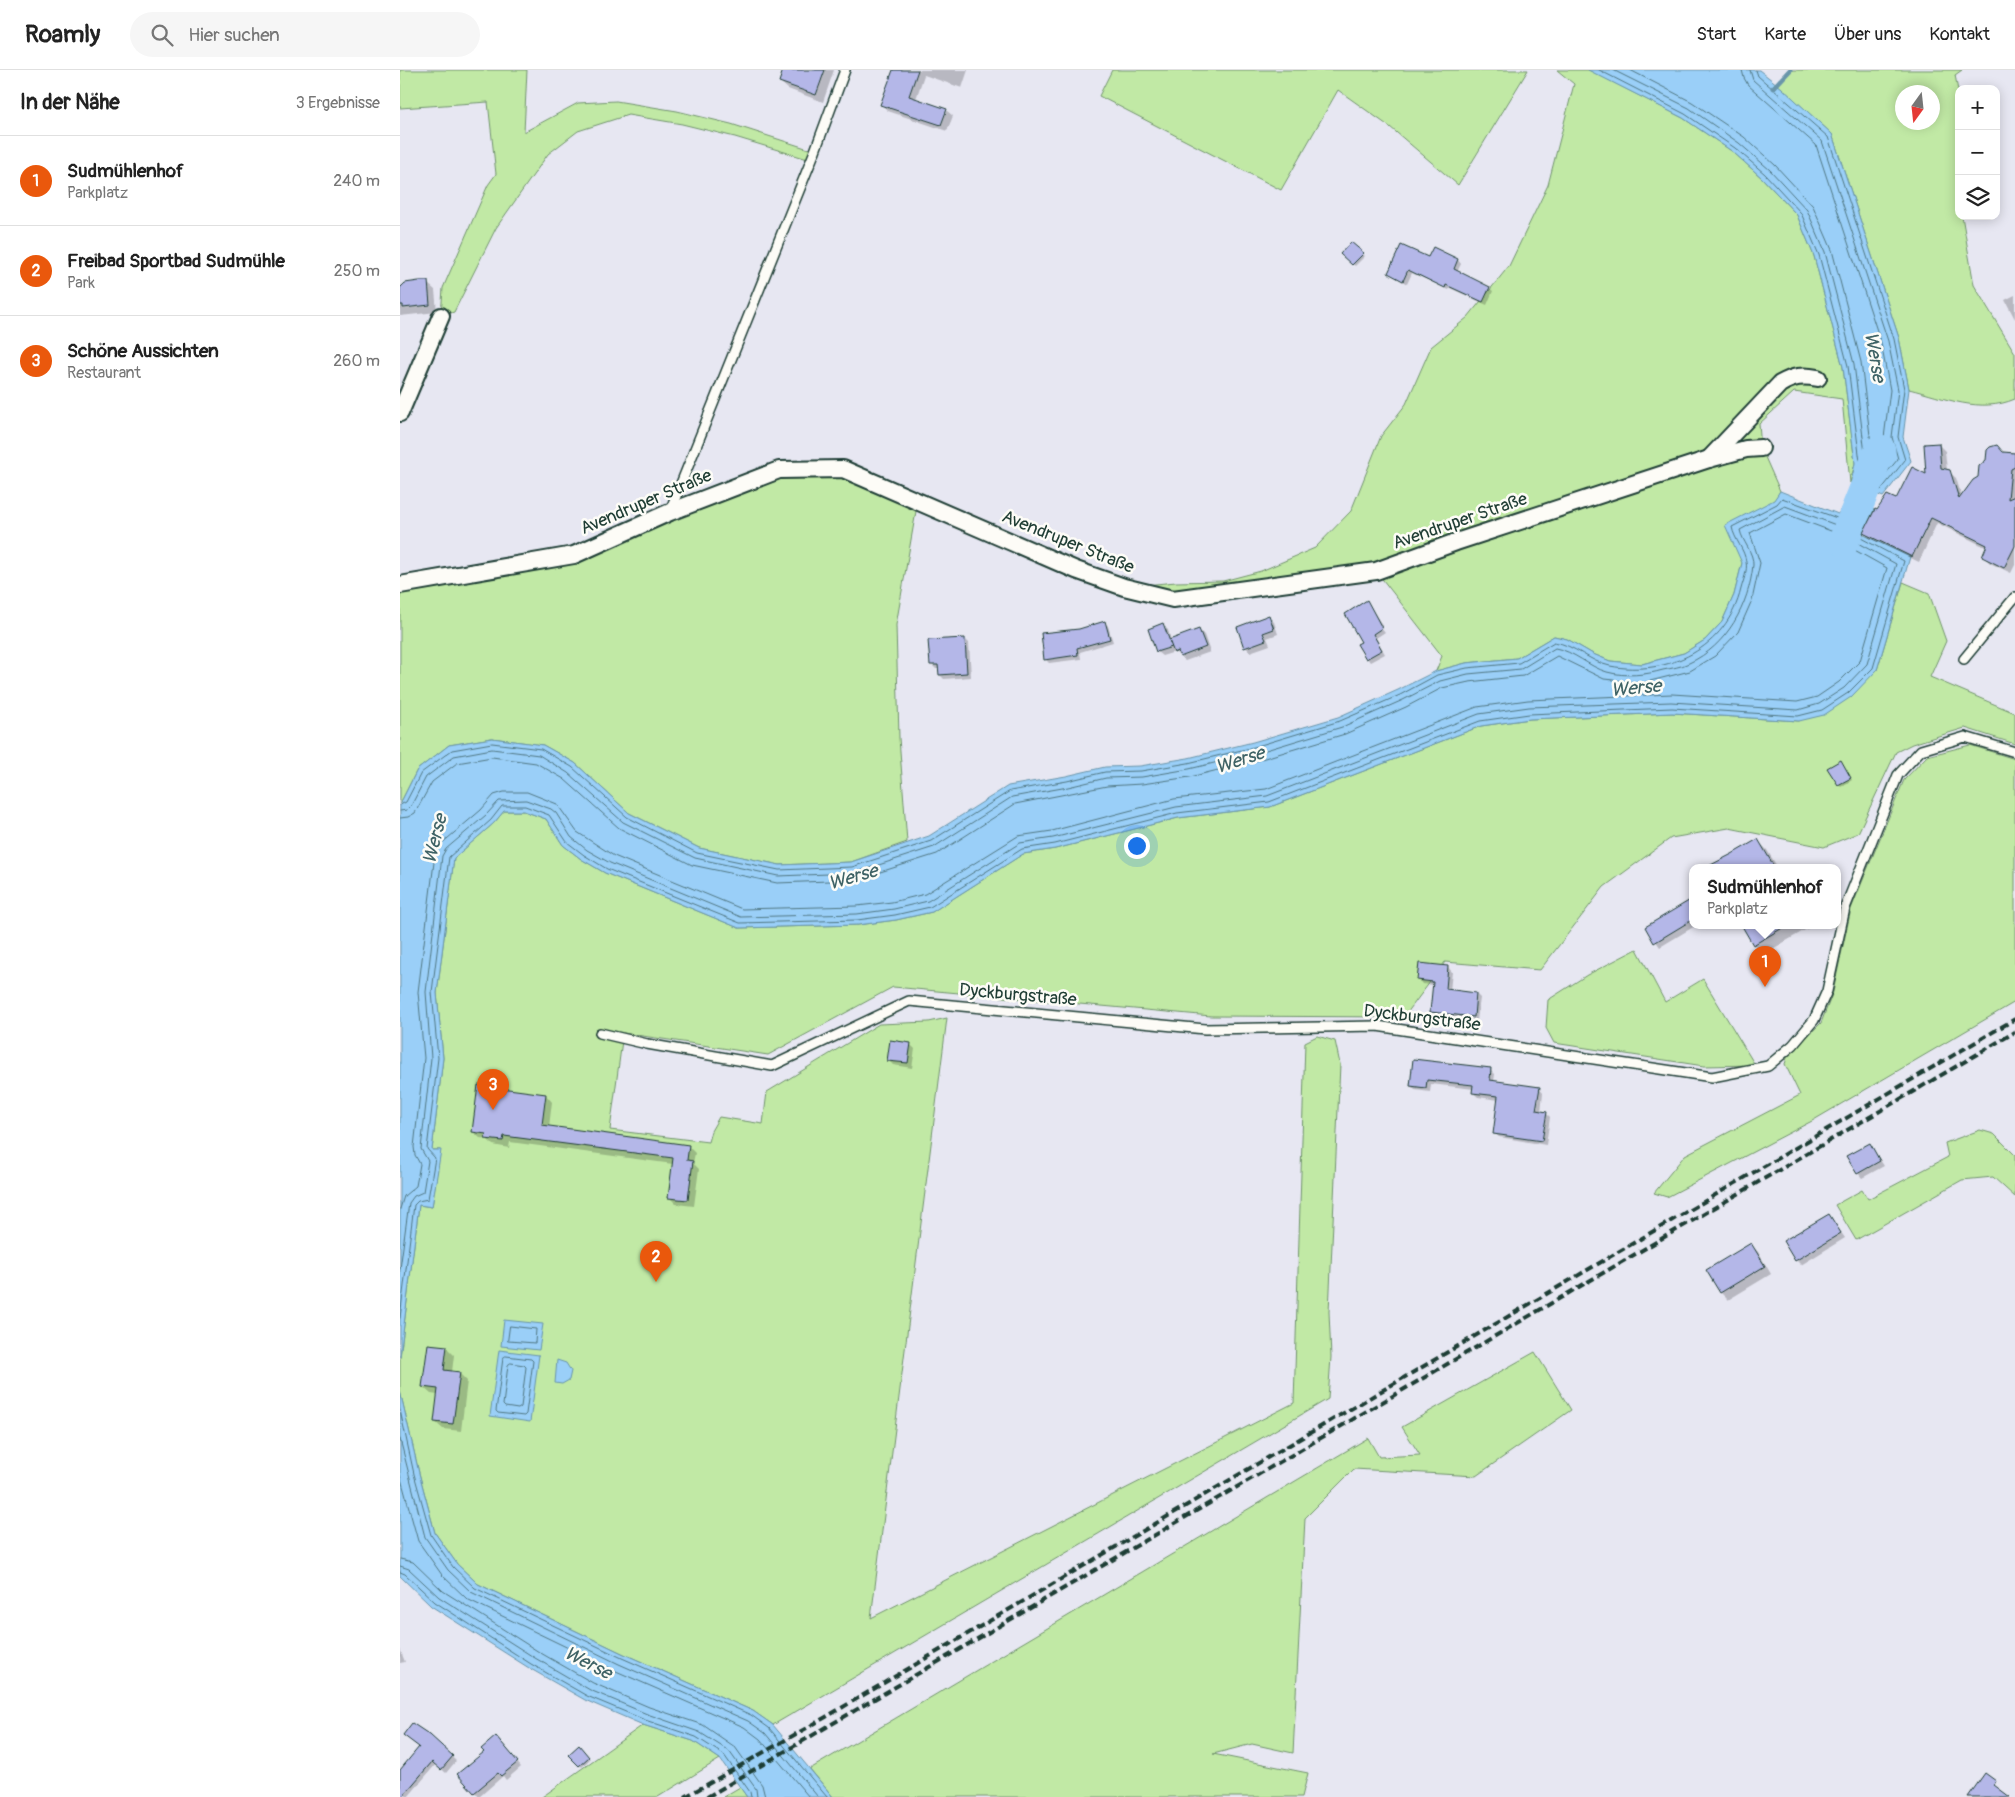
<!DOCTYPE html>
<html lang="de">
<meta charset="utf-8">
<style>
body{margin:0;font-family:Pangolin,sans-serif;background:#f6f6f6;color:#222}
.controls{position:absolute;right:15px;top:15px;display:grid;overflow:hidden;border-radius:10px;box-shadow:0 2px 12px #0003}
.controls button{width:45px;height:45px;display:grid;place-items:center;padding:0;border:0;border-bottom:1px solid #e0e0e0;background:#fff;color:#222;font:25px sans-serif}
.compass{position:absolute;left:1495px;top:15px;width:45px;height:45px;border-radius:50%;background:#fff;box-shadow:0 2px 12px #0003;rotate:195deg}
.you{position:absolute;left:736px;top:775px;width:18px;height:18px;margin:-12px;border:4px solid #fff;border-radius:50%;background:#1a73e8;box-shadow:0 0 0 8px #1a73e833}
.badge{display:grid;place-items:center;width:32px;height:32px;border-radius:50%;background:#ea580c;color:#fff;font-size:16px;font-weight:700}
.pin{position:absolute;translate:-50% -41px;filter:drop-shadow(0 1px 2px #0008)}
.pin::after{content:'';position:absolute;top:26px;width:18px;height:15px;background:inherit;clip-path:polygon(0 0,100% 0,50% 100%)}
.popup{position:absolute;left:1289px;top:794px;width:152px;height:65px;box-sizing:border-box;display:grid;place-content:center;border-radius:10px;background:#fff;filter:drop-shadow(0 1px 4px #0005);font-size:16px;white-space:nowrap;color:#767676}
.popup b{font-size:19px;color:#222}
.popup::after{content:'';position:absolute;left:50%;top:100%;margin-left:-10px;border:10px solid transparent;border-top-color:#fff}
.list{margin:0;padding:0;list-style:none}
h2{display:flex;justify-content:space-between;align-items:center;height:65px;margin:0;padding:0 20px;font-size:21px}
h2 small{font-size:16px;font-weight:400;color:#767676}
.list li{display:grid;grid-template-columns:32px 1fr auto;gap:15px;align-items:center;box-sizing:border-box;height:90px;padding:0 20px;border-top:1px solid #e0e0e0}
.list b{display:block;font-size:19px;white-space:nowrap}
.list p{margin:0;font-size:16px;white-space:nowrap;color:#767676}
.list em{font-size:16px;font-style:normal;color:#767676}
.icon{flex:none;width:28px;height:28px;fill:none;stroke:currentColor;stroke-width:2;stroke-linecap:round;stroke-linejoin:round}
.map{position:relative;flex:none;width:1615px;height:1727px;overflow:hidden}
header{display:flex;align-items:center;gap:30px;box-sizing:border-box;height:70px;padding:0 25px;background:#fff;border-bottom:1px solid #e0e0e0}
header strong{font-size:24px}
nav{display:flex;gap:28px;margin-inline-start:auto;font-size:18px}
.search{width:350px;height:45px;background:#f6f6f6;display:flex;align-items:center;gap:12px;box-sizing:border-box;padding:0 18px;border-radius:28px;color:#767676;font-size:19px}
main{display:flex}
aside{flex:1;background:#fff}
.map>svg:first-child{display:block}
.green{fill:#c1e9a5;stroke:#70936c;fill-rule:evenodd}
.water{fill:#9acff8;stroke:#6995aa}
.shadow{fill:#0003}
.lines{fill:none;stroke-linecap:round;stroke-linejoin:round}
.shore{stroke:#507782;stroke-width:1}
.stream{stroke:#6995aa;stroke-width:5}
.river{stroke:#9acff8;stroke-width:31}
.building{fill:#b4b7e8;stroke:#1f3d34}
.service-casing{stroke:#1f3d34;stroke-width:12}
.minor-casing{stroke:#1f3d34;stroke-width:20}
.service{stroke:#fdfcf7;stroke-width:9}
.minor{stroke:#fdfcf7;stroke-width:16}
.rail{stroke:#1f3d34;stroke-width:4;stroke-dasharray:8 4;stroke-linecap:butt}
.labels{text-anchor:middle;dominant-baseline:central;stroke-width:5;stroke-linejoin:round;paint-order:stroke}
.street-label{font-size:18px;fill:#1f3d34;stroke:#fdfcf7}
.water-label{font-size:19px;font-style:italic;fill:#3e6265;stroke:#fdfcf7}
</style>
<header>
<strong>Roamly</strong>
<div class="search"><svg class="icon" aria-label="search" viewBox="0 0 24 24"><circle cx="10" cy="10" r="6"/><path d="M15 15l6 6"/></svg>Hier suchen</div>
<nav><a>Start</a><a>Karte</a><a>Über uns</a><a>Kontakt</a></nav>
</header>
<main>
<aside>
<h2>In der Nähe<small>3 Ergebnisse</small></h2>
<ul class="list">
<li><span class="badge">1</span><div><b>Sudmühlenhof</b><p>Parkplatz</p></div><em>240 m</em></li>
<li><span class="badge">2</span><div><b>Freibad Sportbad Sudmühle</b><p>Park</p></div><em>250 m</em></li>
<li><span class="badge">3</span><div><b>Schöne Aussichten</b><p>Restaurant</p></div><em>260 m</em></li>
</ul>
</aside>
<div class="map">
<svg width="1615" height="1727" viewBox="0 0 1615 1727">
<rect width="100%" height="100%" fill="#e7e7f2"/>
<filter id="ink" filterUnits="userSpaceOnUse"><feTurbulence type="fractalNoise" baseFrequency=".02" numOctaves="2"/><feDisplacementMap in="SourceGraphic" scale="10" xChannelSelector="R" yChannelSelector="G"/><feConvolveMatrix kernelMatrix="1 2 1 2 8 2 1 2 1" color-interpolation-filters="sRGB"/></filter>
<g filter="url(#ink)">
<g class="green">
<polygon points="0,0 127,0 124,62 178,33 216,31 277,41 331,54 415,81 411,90 335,67 282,54 228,45 178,61 148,84 96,158 54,242 41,246 43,218 88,115 96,104 88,32 0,38"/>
<polygon points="712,0 1128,0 1058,115 990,57 938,20 881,120 699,26"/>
<polygon points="1157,0 1189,0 1283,48 1333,82 1362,108 1397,145 1414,186 1443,297 1455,393 1450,413 1442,329 1394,322 1359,354 1361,378 1380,421 1342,493 1334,525 1322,552 1305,570 1284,583 1242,594 1210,591 1193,584 1167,569 1154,566 1117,588 1066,593 1036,601 1042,586 976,501 773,529 724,517 776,512 823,511 861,501 915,478 951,441 981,366 1006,334 1031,277 1068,247 1109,196 1148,115 1174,14"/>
<path d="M1390,0h172l-7,5 4,21v120h3l12,69 41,68v46c-35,15 -70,-1 -106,-10l-10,-51 -67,-204 -55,-50zM1502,22h30v30h-30z"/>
<polygon points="443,399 518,430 496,555 499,668 507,772 451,792 380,795 299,778 229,743 175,693 143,675 92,668 49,675 17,700 0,734 0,515 174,485 379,400"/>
<polygon points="1503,512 1529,523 1546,571 1530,607 1615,643 1615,674 1565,658 1512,674 1496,682 1458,763 1424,777 1329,758 1271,768 1204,817 1140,900 1045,892 1004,947 811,946 493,917 368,985 223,963 210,1060 308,1072 311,1061 319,1047 363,1054 367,1022 479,954 529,952 547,948 471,1548 894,1333 905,972 917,966 935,971 940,994 929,1242 931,1287 928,1329 373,1655 353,1641 224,1584 78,1514 57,1494 35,1463 19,1403 0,1321 0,1287 19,1135 32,1137 40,1080 32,1080 43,988 37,923 54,788 94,753 104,741 124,741 146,749 163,775 181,789 205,803 339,858 458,855 496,850 532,842 623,784 655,779 778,748 870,737 1081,656 1130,649 1272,643 1399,651 1477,600"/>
<polygon points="1570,675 1615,689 1615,932 1412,1051 1267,1127 1254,1123 1285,1085 1400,1025 1385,994 1388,985 1421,953 1433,922 1451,839 1504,710 1527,686"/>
<polygon points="1237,879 1265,932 1303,909 1355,995 1304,996 1154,973 1146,958 1148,930 1187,905"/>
<polygon points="1580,1060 1594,1064 1615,1085 1615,1127 1593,1107 1562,1110 1456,1170 1435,1135 1462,1120 1468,1129 1548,1087 1545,1073"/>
<polygon points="1135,1282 1171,1340 1076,1406 954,1399 905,1448 893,1683 852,1674 813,1684 908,1703 902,1727 433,1727 410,1699 968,1368 979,1387 1020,1385 1002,1357"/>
<polygon points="243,1655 293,1671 320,1689 258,1727 142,1727"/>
<polygon points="340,1717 347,1727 323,1727"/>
</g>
<g class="water">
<polygon points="1188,0 1359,0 1382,18 1432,64 1499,268 1509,319 1503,367 1511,391 1483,427 1451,413 1455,393 1443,297 1414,186 1397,145 1362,108 1333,82 1283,48"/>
<polygon points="1380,421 1438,444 1448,426 1474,440 1462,464 1510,487 1477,600 1451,627 1424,645 1399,651 1272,643 1130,649 1081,656 870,737 778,748 655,779 623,784 532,842 496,850 458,855 339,858 205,803 181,789 163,775 146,749 124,741 104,741 94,753 54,788 37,923 43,988 32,1080 41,1080 32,1137 19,1135 0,1287 0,734 17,700 49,675 92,668 143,675 175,693 229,743 299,778 380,795 451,792 529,766 608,716 666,706 705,697 740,696 788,688 853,672 938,647 998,620 1036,601 1066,593 1117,588 1154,566 1167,569 1193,584 1210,591 1242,594 1284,583 1305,570 1322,552 1334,525 1342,493 1325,455 1374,430"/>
<polygon points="104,1250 143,1254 139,1280 101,1276"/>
<polygon points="99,1280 139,1285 130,1352 90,1346"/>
<polygon points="157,1290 166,1293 171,1301 169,1310 162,1314 155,1313"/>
<polygon points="0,1321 19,1403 35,1463 57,1494 78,1514 224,1584 353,1641 373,1655 433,1727 347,1727 320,1689 293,1671 243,1655 185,1630 129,1598 31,1536 0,1506"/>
</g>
<g class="shadow">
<polygon points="385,0 434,0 423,32 388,19 380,12"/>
<polygon points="493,0 568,0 562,18 524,5 516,29 546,40 553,46 547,61 488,41 482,35"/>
<polygon points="951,173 965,186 955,196 941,184"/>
<polygon points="1033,179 1058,190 1061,194 1057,202 1089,218 1093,221 1087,235 1050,218 1049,220 1012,203 1007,214 989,203 1029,189"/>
<polygon points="27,213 35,220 37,242 0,246 0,216"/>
<polygon points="1615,225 1615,249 1605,230"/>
<polygon points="1539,375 1545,381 1547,400 1556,408 1562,427 1603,383 1615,385 1615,495 1611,503 1590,493 1584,487 1587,478 1537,453 1519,492 1471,469 1464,463 1477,441 1497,431 1528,406"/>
<polygon points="967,532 982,555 981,557 985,562 976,568 985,584 970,592 967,588 963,572"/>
<polygon points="869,547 874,552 878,564 867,568 870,575 850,582 846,577"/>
<polygon points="704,552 708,556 713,572 680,582 681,589 649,593 645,589 679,560"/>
<polygon points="763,555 768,560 771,570 799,560 804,565 810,582 785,591 775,582 762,586 757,582"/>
<polygon points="565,569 569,573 571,607 544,609 540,605 539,599 536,599 531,594"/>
<polygon points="1442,694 1452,710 1441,717 1439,715"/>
<polygon points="1357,770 1367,780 1378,798 1324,798 1320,792"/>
<polygon points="1292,831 1292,856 1295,856 1260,877 1246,857"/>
<polygon points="1343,856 1412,856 1364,884 1354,874"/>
<polygon points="1020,894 1048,897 1052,902 1050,921 1076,924 1080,928 1077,951 1036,946 1031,941 1034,915 1022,914 1018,909"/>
<polygon points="510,974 515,979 512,998 493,995 488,990"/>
<polygon points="1014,991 1090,999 1095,1004 1094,1012 1139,1018 1143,1023 1141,1042 1146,1043 1150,1047 1146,1075 1099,1067 1094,1063 1099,1030 1078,1027 1073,1023 1074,1019 1031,1014 1030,1022 1015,1020 1011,1016"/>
<polygon points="146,1025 152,1032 149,1057 288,1076 295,1083 293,1093 299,1099 294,1136 276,1134 269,1127 273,1094 110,1072 109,1078 93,1075 87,1069 80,1068 73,1062"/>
<polygon points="1470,1074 1484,1096 1462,1108 1458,1103"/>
<polygon points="1429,1145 1445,1168 1401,1195 1396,1190"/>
<polygon points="1351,1175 1358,1182 1371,1204 1328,1230 1320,1222"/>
<polygon points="46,1277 54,1285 52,1302 59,1303 67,1311 61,1361 43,1359 35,1352 38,1325 31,1324 23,1317"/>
<polygon points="0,1579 5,1592 0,1593"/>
<polygon points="29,1666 56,1691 46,1703 36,1694 8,1727 0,1721 0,1702 20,1678 8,1668"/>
<polygon points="100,1672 121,1697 106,1710 103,1706 79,1727 75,1722"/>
<polygon points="179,1677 190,1689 182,1697 170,1685"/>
</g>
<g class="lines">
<g class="shore">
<polyline points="1199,0 1285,44 1335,78 1365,104 1401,143 1419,185 1448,296 1460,392 1457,409 1481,420 1505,390 1498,367 1504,319 1494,269 1428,67 1358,6 1356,0"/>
<polyline points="1213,0 1289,38 1339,73 1370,100 1407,140 1425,182 1454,294 1466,392 1464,405 1479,412 1498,389 1492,367 1498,320 1488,271 1422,71 1353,10 1350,0"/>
<polyline points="1230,0 1292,32 1344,67 1375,95 1413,136 1432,180 1461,292 1473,390 1472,400 1477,403 1490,387 1484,368 1490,320 1481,273 1416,75 1348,15 1344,8 1342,0"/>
<path d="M0,735l6,-3 15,-29 31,-23 40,-7 49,6 31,18 55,50 70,36 82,17 73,-3 79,-26 79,-50 57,-10 38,-9 36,-1 47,-8 66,-16 86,-26 60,-26 37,-20 30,-7 52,-5 35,-21c21,3 36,20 56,24 58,11 117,-18 131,-77 2,-8 7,-19 5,-27 -1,-12 -12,-23 -14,-35l45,-23 5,-6 55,20 5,-1 7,-13h3l14,8 -8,19 1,6 45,24 -31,107 -25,25 -26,17 -24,6 -126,-8 -143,6 -49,7 -211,81 -92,11 -122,31 -33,5 -92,58 -35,8 -38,5 -117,3 -133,-54 -23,-14 -17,-13 -18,-27 -24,-9h-23l-11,14 -42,37 -17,135 6,66 -11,91 8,9 -7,41 -10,2 -4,4 -14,113"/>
<path d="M0,741l7,-1 4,-4 15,-29 28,-21 38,-7 47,6 29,18 55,49 72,36 83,18 76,-3 80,-26 78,-50 56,-10 38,-9 36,-1 47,-8 67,-16 86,-26 61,-27 37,-19 28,-7 53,-5 34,-21c19,3 34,19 52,24 19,5 38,3 56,-2 9,-2 18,-3 26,-7 38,-17 60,-58 64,-98 1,-12 -11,-24 -13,-35l45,-24 51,19 9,-3 7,-10 5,1 1,3 -7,15 3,10 42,23 -29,100 -23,24 -25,16 -21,6 -127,-8 -142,5 -50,7 -212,82 -91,11 -123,31 -33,5 -92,58 -34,8 -37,5 -116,3 -131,-54 -23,-13 -16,-13 -15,-24 -5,-4 -25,-9 -27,1 -13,14 -40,34 -4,7 -16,136 5,66 -10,91 7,12 -5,31 -9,4 -5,7 -9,66"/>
<polyline points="0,748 8,747 15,743 32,712 57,693 92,687 136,693 164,709 219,758 292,795 377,813 455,810 537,784 615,734 707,716 742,714 790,707 858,690 945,664 1006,637 1042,618 1069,612 1123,606 1157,586 1204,609 1242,613 1290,601 1315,586 1338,562 1352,530 1360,493 1350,463 1386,444 1431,461 1443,462 1446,472 1451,478 1487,498 1460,591 1439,612 1417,627 1397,632 1272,624 1128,630 1077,637 866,719 774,729 652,761 618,766 525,824 492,832 457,836 342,839 214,786 177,762 157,734 127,722 104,722 94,725 81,740 41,774 35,784 18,922 24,988 14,1077 15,1085 20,1094 16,1116 4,1126 0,1139"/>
<polygon points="110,1256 136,1259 135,1273 108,1271"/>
<polygon points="106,1286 131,1289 133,1291 126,1344 124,1346 98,1343 96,1341 103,1288"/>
<polygon points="111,1293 124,1295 126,1297 121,1337 118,1339 105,1337 103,1335 108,1295"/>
<polyline points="0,1340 14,1404 31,1465 53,1497 75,1518 222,1588 351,1645 369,1658 427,1727"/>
<polyline points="0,1369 25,1467 48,1500 71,1522 219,1594 348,1651 365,1663 418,1727"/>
<polyline points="0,1405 18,1471 42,1505 67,1529 216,1601 344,1657 360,1669 409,1727"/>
<polyline points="0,1489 13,1492 43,1521 139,1582 193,1613 249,1637 303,1655 335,1677 362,1715 365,1727"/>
<polyline points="0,1496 9,1499 39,1527 135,1588 190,1620 247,1644 299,1662 329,1681 356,1719 357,1727"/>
<polyline points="0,1502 5,1504 35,1532 131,1594 187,1626 245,1650 296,1667 324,1685 350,1722 351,1727"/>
</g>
<polyline class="stream" points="1373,18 1390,0"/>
<polyline class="river" points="1444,471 1480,380"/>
</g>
<g class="building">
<polygon points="383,0 425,0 416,25 379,12"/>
<polygon points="493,0 518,0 509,26 547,39 541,55 480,35"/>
<polygon points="951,172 964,183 952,195 940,184"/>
<polygon points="1001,175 1028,187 1033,177 1058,189 1054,199 1090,217 1083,232 1046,215 1045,218 1008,200 1003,211 988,203"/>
<polygon points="19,211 28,211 30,235 3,238 3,235 0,235 0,218 5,213"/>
<polygon points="1539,373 1541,398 1550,400 1559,429 1573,410 1578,407 1579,396 1586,390 1587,380 1590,377 1597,375 1603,382 1615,383 1615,397 1611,399 1608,429 1615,426 1615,476 1604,498 1582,487 1587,475 1531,448 1512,487 1463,463 1475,439 1477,440 1487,425 1496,429 1512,397 1526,404 1524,374"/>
<polygon points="967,530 982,558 973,564 982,580 966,589 957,574 961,572 945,544"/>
<polygon points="869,545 874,559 863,563 866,570 844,578 837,557"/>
<polygon points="705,551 710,569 677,578 678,585 644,590 641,563 679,559"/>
<polygon points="763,553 772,577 756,582 748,559"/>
<polygon points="799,559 806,577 780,587 778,581 774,583 769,570"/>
<polygon points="565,568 567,603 539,605 538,595 530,595 528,570"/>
<polygon points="1441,690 1451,708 1438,715 1427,698"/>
<polygon points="1358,769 1375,798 1305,798 1332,784"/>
<polygon points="1292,829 1292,850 1254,873 1245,857"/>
<polygon points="1342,856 1386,856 1353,875"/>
<polygon points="1019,893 1048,896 1046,919 1076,923 1074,947 1030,942 1033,912 1017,910"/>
<polygon points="490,970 511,973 508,993 487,991"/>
<polygon points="1013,989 1091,998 1090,1010 1140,1017 1136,1040 1147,1042 1142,1071 1093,1064 1098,1026 1072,1023 1073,1015 1027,1010 1026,1018 1010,1016"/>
<polygon points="78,1015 146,1024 142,1055 289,1075 287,1090 293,1091 288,1130 268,1128 273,1088 104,1066 103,1071 85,1069 86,1064 72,1062"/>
<polygon points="1470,1073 1480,1091 1457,1104 1446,1086"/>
<polygon points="1429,1144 1441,1163 1395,1191 1383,1171"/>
<polygon points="1351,1173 1365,1196 1320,1223 1306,1200"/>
<polygon points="28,1274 47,1276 44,1300 60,1302 53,1354 34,1352 38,1319 22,1317"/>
<polygon points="12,1653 30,1665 53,1686 41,1700 32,1692 2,1727 0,1727 0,1700 19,1677 3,1665"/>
<polygon points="96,1666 118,1692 101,1706 98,1703 74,1723 57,1704 84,1682 81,1679"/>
<polygon points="179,1675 189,1687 179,1696 168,1685"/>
<polygon points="1585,1703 1596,1711 1594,1715 1610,1727 1568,1727"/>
</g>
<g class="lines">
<g class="service-casing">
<g id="service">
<polyline points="270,441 415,81 445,0"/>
<polyline points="1564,589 1615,527"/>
<polyline points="200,963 247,974 372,996 509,931 805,959 977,956 1312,1007 1368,996 1393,975 1414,950 1427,921 1445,838 1498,705 1521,680 1565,667 1615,682"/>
</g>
</g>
<g class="minor-casing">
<g id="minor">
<polyline points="0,343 41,246"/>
<path d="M1309,389l71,-75c14,-8 22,-9 38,-6"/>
<polyline points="0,515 174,485 270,442 379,400 443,399 676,500 724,517 773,529 976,501 1056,472 1309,389 1346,379 1361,378"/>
</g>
</g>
<use href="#service" class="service"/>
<use href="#minor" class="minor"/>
<g class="rail">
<polyline points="285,1727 426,1647 1615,949"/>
<polyline points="307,1727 1615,962"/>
</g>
</g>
</g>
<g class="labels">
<g class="street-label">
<text transform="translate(246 432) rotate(-23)">Avendruper Straße</text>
<text transform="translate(1060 451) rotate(-19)">Avendruper Straße</text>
<text transform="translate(668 472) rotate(22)">Avendruper Straße</text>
<text transform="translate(618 925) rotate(5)">Dyckburgstraße</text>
<text transform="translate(1022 948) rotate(7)">Dyckburgstraße</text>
</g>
<g class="water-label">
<text transform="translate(1475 287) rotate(80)">Werse</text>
<text transform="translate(1236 618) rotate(-5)">Werse</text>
<text transform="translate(840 690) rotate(-18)">Werse</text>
<text transform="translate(35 769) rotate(-76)">Werse</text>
<text transform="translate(453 807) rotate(-16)">Werse</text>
<text transform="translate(188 1593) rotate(27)">Werse</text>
</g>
</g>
</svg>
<div class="controls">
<button>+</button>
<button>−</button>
<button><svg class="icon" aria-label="layers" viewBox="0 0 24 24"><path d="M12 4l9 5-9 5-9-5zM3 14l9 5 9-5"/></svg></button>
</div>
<svg class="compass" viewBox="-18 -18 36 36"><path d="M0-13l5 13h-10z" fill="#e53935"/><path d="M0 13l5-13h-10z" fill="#767676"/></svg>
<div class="you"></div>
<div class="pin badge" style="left:1365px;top:917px">1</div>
<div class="popup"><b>Sudmühlenhof</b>Parkplatz</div>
<div class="pin badge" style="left:256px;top:1212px">2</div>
<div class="pin badge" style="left:93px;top:1040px">3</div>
</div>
</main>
